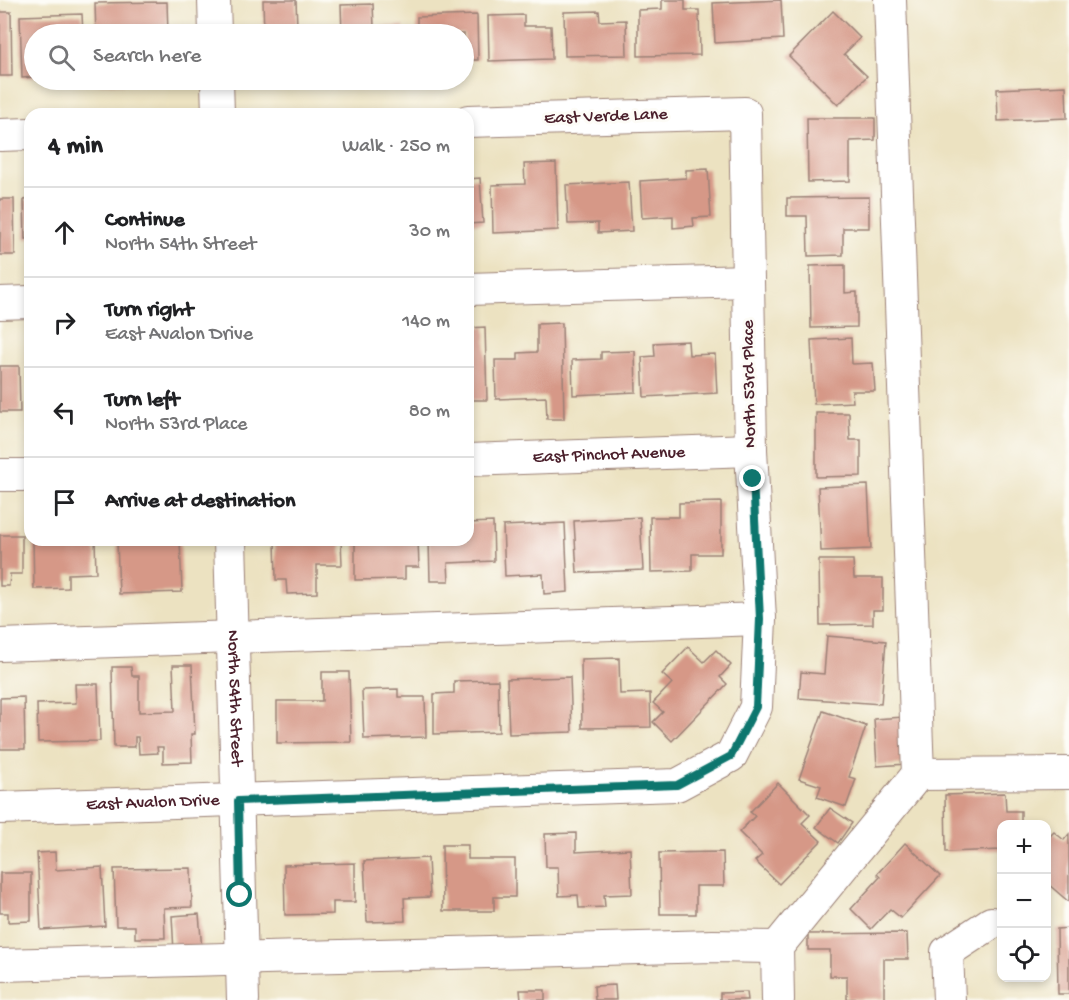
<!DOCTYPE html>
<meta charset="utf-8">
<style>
body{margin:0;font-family:"Gochi Hand",sans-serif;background:#f6f6f6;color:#202124}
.controls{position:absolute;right:18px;bottom:18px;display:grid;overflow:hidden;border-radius:12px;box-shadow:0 3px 9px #0003}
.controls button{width:54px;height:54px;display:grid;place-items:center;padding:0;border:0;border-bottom:2px solid #e0e0e0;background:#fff;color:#202124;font:30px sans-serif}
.stop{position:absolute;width:18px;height:18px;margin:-14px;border:4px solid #0f766e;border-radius:50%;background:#fff}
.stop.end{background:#0f766e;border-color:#fff;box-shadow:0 2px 6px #0008}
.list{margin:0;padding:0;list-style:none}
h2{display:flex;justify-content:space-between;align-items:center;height:78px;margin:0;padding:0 24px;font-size:26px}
h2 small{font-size:20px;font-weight:400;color:#757577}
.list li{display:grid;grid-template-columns:39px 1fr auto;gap:18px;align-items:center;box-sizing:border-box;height:90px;padding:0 24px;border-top:2px solid #e0e0e0}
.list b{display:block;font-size:22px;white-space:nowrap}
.list p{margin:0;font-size:20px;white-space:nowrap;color:#757577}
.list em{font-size:20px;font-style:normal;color:#757577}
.icon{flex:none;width:33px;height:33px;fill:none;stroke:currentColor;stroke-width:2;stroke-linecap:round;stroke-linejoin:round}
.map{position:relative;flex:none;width:1069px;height:1000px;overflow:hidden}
.search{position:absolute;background:#fff;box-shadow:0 3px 9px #0003;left:24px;top:24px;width:450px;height:66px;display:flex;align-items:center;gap:15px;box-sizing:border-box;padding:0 21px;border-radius:33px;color:#757577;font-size:22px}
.panel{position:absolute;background:#fff;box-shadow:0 3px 9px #0003;left:24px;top:108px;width:450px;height:438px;border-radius:18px}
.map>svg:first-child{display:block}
.building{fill:#d69887}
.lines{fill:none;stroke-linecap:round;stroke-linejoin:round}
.minor-casing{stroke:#9b8076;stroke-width:34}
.minor{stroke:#fff;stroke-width:32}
.route{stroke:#0f766e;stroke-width:8}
.labels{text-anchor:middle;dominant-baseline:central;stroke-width:6;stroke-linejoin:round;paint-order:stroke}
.street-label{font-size:18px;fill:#4a1f2b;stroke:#fdfcf7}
</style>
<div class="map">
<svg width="1069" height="1000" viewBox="0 0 1069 1000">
<rect width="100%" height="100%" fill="#fdfcf7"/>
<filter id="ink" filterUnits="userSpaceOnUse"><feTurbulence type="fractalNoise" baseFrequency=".0167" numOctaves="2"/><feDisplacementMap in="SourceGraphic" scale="12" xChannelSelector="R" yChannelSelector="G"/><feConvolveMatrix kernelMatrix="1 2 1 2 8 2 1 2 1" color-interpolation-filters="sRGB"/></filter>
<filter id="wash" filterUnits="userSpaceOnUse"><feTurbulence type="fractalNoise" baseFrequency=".008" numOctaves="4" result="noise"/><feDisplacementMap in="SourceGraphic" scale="24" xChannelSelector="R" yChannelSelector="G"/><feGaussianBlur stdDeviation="1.35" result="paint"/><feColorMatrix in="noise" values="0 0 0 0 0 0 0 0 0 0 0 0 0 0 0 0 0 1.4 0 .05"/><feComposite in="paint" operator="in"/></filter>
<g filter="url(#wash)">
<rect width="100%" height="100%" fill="#ece2c1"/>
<g id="blocks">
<g class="building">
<polygon points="263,0 296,0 297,26 328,26 328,34 264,34"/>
<polygon points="662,0 685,0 685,10 699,10 700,55 638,56 638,10 662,9"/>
<polygon points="781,0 783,39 715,43 713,3"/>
<polygon points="167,2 168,34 96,34 95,3"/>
<polygon points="373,4 374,27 404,26 404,34 342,34 341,5"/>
<polygon points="599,11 600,21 626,20 627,55 565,56 564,12"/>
<polygon points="833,11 860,38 844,54 867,76 838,105 789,56"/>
<polygon points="0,12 11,12 12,76 0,76"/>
<polygon points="82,14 83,34 34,34 34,77 22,78 20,16"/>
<polygon points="477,15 478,60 464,60 464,34 417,34 417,17"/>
<polygon points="524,15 524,26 551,26 552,59 489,61 488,16"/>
<polygon points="97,80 161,80 161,83 97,84"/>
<polygon points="1066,86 1067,118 998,121 997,89"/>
<polygon points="807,118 875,118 875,140 850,141 850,181 808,182"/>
<polygon points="556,163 558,230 493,233 492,185 525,184 524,164"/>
<polygon points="708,169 711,217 693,218 694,226 673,228 673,216 642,218 640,181 686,178 686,170"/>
<polygon points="480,178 483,223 468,224 468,179"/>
<polygon points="629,182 632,231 598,233 598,223 568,224 566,185"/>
<polygon points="869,197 869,228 843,228 843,255 808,256 807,216 787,216 787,198"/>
<polygon points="0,199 14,199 15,255 0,255"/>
<polygon points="30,199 30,239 25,239 24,200"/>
<polygon points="845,265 845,293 857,292 857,327 811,328 810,266"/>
<polygon points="562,323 564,419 547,419 546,397 496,399 495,360 518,360 518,353 537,352 537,324"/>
<polygon points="485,327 487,400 468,400 469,328"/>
<polygon points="851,338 852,364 873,363 875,391 852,391 853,402 814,404 811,340"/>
<polygon points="688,341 689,355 715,354 717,393 644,397 642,357 655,356 654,343"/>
<polygon points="635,351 636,392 573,395 572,360 601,359 601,352"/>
<polygon points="0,366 19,366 20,412 0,412"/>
<polygon points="816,413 849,413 850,440 861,440 861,476 816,477"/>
<polygon points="868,485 871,549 821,551 818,487"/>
<polygon points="721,502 721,554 692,554 692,571 651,572 650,517 679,517 679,503"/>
<polygon points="640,517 643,570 577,573 574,521"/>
<polygon points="493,522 494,561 448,563 449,581 430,581 429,540 468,540 468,523"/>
<polygon points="565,523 568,592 544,594 543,574 505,576 503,526"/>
<polygon points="0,535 22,535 22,574 10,574 9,586 0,586"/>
<polygon points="33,540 95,540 96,573 68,574 68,588 34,589"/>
<polygon points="117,540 180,540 182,592 119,594"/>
<polygon points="275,540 341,540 342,565 317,565 317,593 287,594 286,580 276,580"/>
<polygon points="355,540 418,540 419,567 405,567 405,579 355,580"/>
<polygon points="819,560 853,560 854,578 883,578 883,610 873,610 873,624 820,625"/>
<polygon points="827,636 886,641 881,704 799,698 801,672 824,674"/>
<polygon points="688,647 704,662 716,650 731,665 720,677 727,684 672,741 653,722 663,712 653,703 672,683 662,674"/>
<polygon points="619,658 620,694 650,693 651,727 582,728 581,659"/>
<polygon points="173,665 192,665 195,734 191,734 192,762 163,763 163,747 157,747 158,753 139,754 138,737 135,737 135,747 114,747 112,667 131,667 132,676 139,676 139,712 175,711"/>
<polygon points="322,672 349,672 351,742 277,743 277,701 322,701"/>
<polygon points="570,677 572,732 509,734 507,679"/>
<polygon points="498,680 499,732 434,734 434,694 454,693 454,681"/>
<polygon points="75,684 98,684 100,741 38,742 37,704 76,703"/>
<polygon points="398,689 398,697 425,697 426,737 364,739 362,690"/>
<polygon points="24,697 25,749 0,749 0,698"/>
<polygon points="823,711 866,726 849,777 856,779 846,807 817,797 821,786 799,779"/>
<polygon points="904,717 907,764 877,766 874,719"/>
<polygon points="778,783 810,815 802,823 821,841 779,884 755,861 762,855 739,832 755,816 750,812"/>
<polygon points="1005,793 1006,811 1021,811 1021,824 1002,824 1002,850 946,852 945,795"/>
<polygon points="830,808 852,823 838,843 816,827"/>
<polygon points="1054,832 1064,840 1069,834 1069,902 1048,884 1046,886 1046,840"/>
<polygon points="576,833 576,852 630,849 632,894 604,895 605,907 579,908 578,895 559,896 558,867 546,867 545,834"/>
<polygon points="905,843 940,876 901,918 890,909 871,929 851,909 880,877 877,874"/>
<polygon points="442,845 468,845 468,859 515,859 515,897 494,897 494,911 443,911"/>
<polygon points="55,852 56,870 102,867 105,926 41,930 37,853"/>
<polygon points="723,852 724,886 696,886 696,914 660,914 659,853"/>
<polygon points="428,858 430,897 404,898 405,921 367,922 364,861"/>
<polygon points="355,863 355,902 333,902 333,914 285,915 284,865"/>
<polygon points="191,868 192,907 164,908 165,938 135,938 135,926 116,926 114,869"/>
<polygon points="0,873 31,873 31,921 8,922 8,913 0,913"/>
<polygon points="199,914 202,950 174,952 172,916"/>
<polygon points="1069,928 1069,994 1058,994 1057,929"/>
<polygon points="907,933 908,959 884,959 884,998 847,999 847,976 830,976 830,950 808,950 808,934"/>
<polygon points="615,985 616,1000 595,1000 594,986"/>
<polygon points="520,990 545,990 545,1000 521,1000"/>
<polygon points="747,992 748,1000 720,1000 720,993"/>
</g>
</g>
</g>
<g filter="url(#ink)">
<use href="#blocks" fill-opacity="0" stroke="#9b8076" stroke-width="1.5"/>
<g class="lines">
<g class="minor-casing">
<g id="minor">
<polyline points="214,0 215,34"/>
<polyline points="890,0 918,774"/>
<polyline points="217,80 218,114"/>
<polyline points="0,135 30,134"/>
<polyline points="468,289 748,281"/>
<polyline points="0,303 30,302"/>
<path id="s1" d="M468,460l283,-10"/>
<polyline points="0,475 30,475"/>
<path id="s2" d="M230,540l13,460"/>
<polyline points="0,645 760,619"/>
<path id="s3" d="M0,808l677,-23 54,-29 25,-49 4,-88 -9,-169 -6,-337 -277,8"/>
<polyline points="0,965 713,946 777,947"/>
<polyline points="778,1000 777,947 918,774 1069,773"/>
<polyline points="949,1000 947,952 991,923"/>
</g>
</g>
<use href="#minor" class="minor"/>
</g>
</g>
<g class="lines" filter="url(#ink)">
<polyline class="route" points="240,895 238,801 677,785 731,756 756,707 760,619 753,479"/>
</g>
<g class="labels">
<g class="street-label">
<text transform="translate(606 117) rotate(-2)">East Verde Lane</text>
<text transform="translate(750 384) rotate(-91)">North 53rd Place</text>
<text stroke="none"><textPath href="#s1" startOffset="141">East Pinchot Avenue</textPath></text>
<text stroke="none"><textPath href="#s2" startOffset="158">North 54th Street</textPath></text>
<text stroke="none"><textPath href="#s3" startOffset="153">East Avalon Drive</textPath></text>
</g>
</g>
</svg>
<div class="controls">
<button>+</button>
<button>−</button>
<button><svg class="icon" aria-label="locate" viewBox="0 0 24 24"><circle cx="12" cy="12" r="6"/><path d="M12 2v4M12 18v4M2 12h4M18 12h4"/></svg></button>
</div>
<div class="stop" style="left:240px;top:895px"></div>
<div class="stop end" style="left:753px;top:479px"></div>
<div class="search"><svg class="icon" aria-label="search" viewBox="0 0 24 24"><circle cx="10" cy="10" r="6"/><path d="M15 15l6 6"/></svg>Search here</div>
<section class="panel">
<h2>4 min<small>Walk · 250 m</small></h2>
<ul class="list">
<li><svg class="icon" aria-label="ahead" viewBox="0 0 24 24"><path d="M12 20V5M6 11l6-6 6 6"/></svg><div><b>Continue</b><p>North 54th Street</p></div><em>30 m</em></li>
<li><svg class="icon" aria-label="right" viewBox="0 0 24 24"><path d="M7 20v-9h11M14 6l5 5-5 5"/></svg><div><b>Turn right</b><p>East Avalon Drive</p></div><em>140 m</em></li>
<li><svg class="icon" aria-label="left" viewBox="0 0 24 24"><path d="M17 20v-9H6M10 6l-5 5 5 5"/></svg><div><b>Turn left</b><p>North 53rd Place</p></div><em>80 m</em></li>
<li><svg class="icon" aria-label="arrive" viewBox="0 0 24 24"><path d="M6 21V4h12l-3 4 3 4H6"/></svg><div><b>Arrive at destination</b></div></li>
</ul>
</section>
</div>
